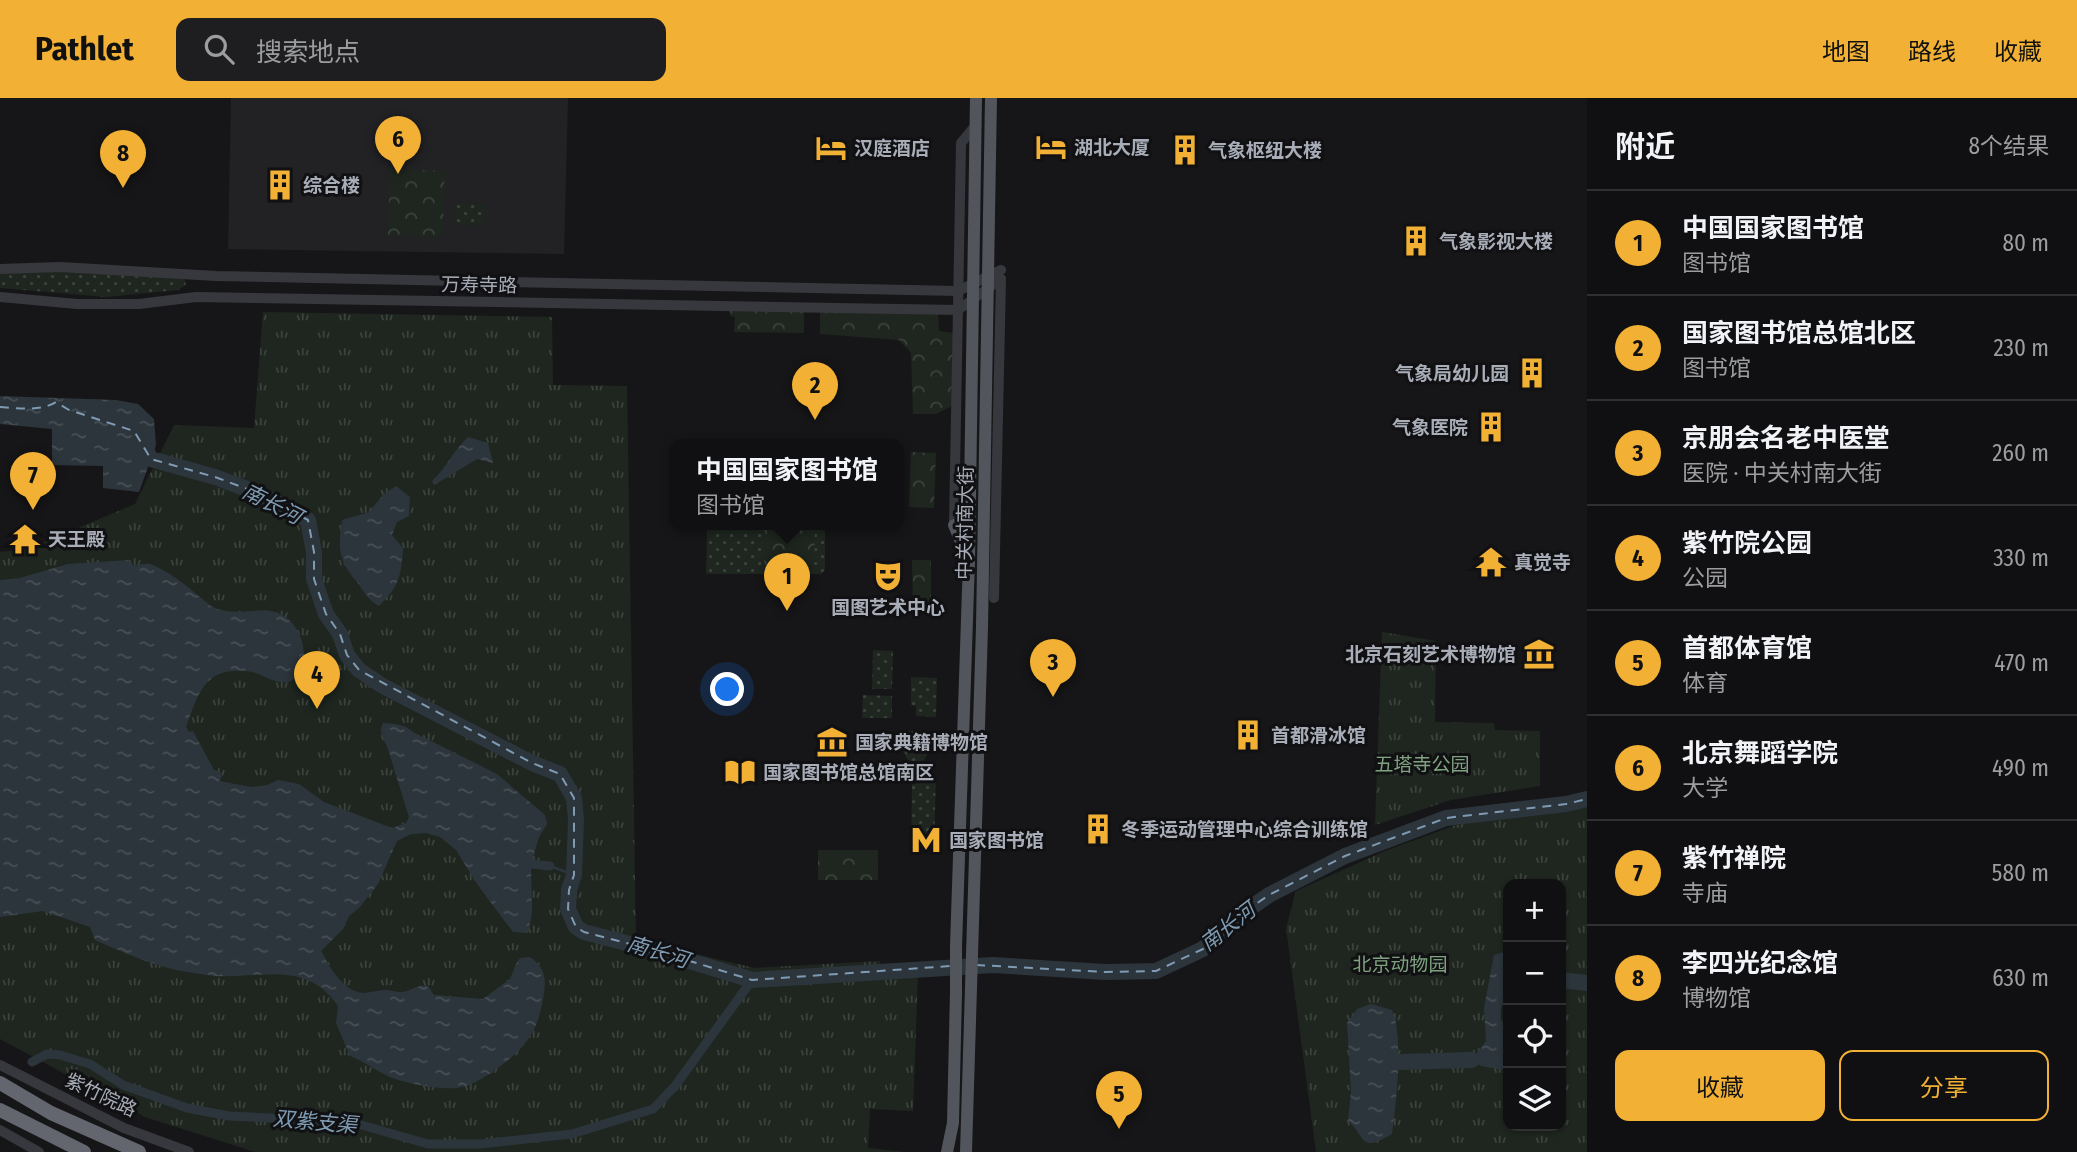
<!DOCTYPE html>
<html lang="zh">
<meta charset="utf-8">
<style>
body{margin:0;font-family:"Fira Sans Condensed","Noto Sans SC",sans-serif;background:#1e1e20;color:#f1f3f6}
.controls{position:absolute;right:21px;bottom:21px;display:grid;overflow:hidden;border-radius:14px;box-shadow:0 2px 5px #0004}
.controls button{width:63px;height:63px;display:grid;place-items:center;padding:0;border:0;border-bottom:2px solid #303032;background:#101012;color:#f1f3f6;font:35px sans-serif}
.you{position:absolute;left:728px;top:592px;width:24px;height:24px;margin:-18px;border:5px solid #fff;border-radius:50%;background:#1a73e8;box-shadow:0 0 0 10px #1a73e833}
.badge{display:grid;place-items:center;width:46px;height:46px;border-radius:50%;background:#f2b134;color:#111;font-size:23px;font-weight:700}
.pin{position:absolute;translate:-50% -58px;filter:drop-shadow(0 2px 4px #0008)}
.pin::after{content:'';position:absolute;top:37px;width:24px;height:21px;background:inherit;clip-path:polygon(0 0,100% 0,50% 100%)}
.popup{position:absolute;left:670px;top:341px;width:234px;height:91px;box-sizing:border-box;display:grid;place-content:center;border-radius:14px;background:#101012;filter:drop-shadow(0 2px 5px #0005);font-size:23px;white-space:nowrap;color:#9c9d9f}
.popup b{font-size:26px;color:#f1f3f6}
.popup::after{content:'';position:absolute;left:50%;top:100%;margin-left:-14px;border:14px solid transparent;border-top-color:#101012}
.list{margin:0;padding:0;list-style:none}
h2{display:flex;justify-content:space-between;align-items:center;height:91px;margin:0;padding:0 28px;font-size:30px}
h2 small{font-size:23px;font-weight:400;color:#9c9d9f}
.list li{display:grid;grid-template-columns:46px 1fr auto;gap:21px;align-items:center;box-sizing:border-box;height:105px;padding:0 28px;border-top:2px solid #303032}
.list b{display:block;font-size:26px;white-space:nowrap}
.list p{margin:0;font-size:23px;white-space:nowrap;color:#9c9d9f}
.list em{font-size:23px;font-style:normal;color:#9c9d9f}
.actions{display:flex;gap:14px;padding:21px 28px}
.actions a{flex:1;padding:16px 0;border:2px solid #f2b134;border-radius:14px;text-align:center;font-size:24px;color:#f2b134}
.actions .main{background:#f2b134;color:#111}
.icon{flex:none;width:38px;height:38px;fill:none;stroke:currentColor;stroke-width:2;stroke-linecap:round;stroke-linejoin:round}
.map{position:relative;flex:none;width:1587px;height:1054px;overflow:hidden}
header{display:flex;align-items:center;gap:42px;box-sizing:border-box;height:98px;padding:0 35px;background:#f2b134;color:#111}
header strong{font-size:33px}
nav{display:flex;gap:38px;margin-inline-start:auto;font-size:24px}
.search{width:490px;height:63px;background:#1e1e20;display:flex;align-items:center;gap:18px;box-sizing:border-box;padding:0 24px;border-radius:14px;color:#9c9d9f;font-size:26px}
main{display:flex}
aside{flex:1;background:#101012}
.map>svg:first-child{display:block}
.built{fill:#222225}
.grass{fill:url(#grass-dots)}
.forest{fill:url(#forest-crowns)}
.park{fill:url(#park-tufts);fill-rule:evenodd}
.water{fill:url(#water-ripples)}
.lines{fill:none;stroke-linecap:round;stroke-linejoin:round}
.stream{stroke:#2c353c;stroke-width:2.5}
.canal{stroke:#2c353c;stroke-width:9}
.river{stroke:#2c353c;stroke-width:16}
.ferry{stroke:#7f9bb3;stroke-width:2;stroke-dasharray:9 7;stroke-linecap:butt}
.minor{stroke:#37383d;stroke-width:10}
.major{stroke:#53555c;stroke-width:12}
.highway{stroke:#63666e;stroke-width:14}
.major-bridge{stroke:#53555c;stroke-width:12}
.labels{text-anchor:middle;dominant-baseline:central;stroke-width:6;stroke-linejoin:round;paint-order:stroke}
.poi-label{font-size:19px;font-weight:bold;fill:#a8adb8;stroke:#111113;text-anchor:start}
.street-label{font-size:19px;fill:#a8adb8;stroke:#111113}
.park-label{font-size:19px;fill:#7fa381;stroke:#111113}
.water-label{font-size:21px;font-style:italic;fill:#7f9bb3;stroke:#111113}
</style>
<header>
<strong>Pathlet</strong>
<div class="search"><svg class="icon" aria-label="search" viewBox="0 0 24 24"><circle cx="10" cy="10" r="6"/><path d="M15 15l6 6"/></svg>搜索地点</div>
<nav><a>地图</a><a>路线</a><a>收藏</a></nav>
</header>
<main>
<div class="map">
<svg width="1587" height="1054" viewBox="0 0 1587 1054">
<defs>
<pattern id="grass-dots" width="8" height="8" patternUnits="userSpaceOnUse" patternTransform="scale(1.75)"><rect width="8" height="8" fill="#1e261f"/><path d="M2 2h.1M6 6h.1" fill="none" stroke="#3c433d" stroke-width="1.8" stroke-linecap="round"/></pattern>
<pattern id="forest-crowns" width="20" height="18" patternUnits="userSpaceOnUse" patternTransform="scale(1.75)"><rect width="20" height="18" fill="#1e261f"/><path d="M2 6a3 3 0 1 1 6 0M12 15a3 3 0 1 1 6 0" fill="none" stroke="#3c433d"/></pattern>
<pattern id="park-tufts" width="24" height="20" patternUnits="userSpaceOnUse" patternTransform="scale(1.75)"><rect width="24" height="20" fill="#1e261f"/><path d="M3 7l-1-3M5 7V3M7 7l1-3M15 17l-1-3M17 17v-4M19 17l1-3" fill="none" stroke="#3c433d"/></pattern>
<pattern id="water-ripples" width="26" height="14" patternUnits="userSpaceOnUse" patternTransform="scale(1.75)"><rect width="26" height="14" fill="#2c353c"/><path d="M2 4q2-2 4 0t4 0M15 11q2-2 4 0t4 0" fill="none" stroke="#485056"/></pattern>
</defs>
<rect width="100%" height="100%" fill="#161618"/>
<polygon class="built" points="231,0 568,0 564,156 228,151"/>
<g class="grass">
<polygon points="455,105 485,106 484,128 454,127"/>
<polygon points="67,173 184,180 186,187 178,192 106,199 0,190 0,174"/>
<polygon points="707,429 825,430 825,471 822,476 706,476"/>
<polygon points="873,552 893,553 892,591 872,591"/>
<polygon points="911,579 937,580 936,619 916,618 916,608 911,607"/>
<polygon points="863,597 892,598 892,620 862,620"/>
<path d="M909,633h15c7,11 7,20 -1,30h-14c-8,-8 -7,-21 0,-30z"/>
<polygon points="916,678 936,679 934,747 916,746 914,757 911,757 912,686 916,686"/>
</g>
<g class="forest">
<polygon points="390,71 445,73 443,139 388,137"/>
<polygon points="729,210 804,212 804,235 734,234 735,219 730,218"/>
<polygon points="820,212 938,215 939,233 954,235 954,307 936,316 913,316 911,255 899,242 820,236"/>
<polygon points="911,354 936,355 934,410 909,409"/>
<polygon points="764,430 815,430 814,476 764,475"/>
<polygon points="912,462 931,462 931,508 913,508"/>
<rect x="818" y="752" width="60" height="30"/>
</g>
<g class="park">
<polygon points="263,214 552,219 553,287 627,288 636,842 755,870 880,863 882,879 918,877 913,1013 870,1011 868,1050 905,1054 255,1054 145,1019 0,941 0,454 28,451 135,406 174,327 254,330"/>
<polygon points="1382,534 1436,543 1435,624 1494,625 1495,632 1540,633 1540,688 1451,702 1375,727"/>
<path d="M1587,707v347h-271l-30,-224 10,-37 89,-40 71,-26zM1508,786h53v242h-53z"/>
</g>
<g class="water">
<polygon points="0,298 116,302 138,306 154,321 156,347 139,394 103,390 103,368 52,367 52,331 0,326"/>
<path d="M468,339l20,6 5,20 -16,-4 -43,26 -2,-4c16,-15 21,-30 36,-44z"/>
<path d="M396,388l14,11 -1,19 -12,6 -5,13 11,13c-2,27 -3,38 -24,58 -14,-9 -13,-12 -22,-24 -19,-22 -19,-33 -15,-62l27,-8 15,-18z"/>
<path d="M128,462l6,6c4,-1 11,-3 16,-2 13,4 35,20 45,29 7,5 14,13 22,16 21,6 34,0 53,2 23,3 35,27 34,48 0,8 -5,18 -13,22 -9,4 -22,-2 -30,-6 -9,-4 -18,-5 -27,-4 -32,1 -38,30 -48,56l3,5 4,-1 21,39 6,2 2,4 -3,5 32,6 16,-2 11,-5 21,4 25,18 68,26 14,-5 3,-6 -22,-71c-5,-8 -8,-15 -4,-23 12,1 21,1 30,9l84,42 48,41 2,9 -8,13 -8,27 1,49 -4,20 -15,-1 -36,-48 -21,-34 -16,-13 -14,-4 -15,1 -14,7 -19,43 -19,24 -10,8 -6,13 -22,22c9,16 21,40 42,42 7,0 14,-3 22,-3 7,0 15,4 22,1 8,-3 11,-6 21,-5l6,9 49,4 27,-20 6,-15 4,-6 10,-1c17,12 16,23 13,42 -6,36 -20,51 -49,72 -13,8 -22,15 -38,17 -16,2 -54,-5 -68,-12 -14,-6 -24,-15 -38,-20l-14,-33 2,-17c-32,-47 -79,-27 -124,-30 -9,-1 -18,-3 -27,-4 -32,-5 -62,-19 -92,-32l-5,-13 -47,-16 -43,6v-337l20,-2 48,-14z"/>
<polygon points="1508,853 1508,898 1501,909 1501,922 1508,928 1508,973 1481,968 1472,962 1486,943 1484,910 1494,857"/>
<path d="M1371,906l21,6c12,26 4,95 0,124 -32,18 -25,6 -44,-14l3,-29 -4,-68 10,-14z"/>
</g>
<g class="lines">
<polyline class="stream" points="550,768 574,777"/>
<g class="canal">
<polyline points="531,766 550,768"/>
<polyline points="32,964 47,956 60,957 90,966 123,987 187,1010 229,1018 351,1024 428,1046 481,1046 572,1036 653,1011 675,988 752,882"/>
</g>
<g class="river">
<polyline points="140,343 151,361 215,379 258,395 308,422 314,454 314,481 326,516 340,536 347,557 359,572 381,587 532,665 560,676 574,700 576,722 574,777 569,792 568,811 576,829 584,834 657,853 752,882 993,867 1106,874 1156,873 1203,851 1234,821 1269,797 1345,758 1446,720 1566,706 1587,701"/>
<polyline points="1561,882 1587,885"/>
<polyline points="1397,964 1472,962"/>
</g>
<g class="ferry">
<path d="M0,309c18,1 40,5 56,-5l13,8 65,21 17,28 64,18 43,16 50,27 6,32v27l12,35 14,20 7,21 12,15 173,93 28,11 14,24v77l-5,15 -1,19 8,18 8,5 73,19 95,29 198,-14"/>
<polyline points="976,867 1106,874 1156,873 1203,851 1234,821 1269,797 1345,758 1446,720 1566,706 1587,701"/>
</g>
<g class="minor">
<polyline points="0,171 60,169 216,178 958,193 1001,172"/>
<polyline points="0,199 77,206 139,206 196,199 958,212 1001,181"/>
<polyline points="954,427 961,45 976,27"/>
<polyline points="994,500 1001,181"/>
<polyline points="0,967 124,1030 189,1054"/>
<polyline points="0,1032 39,1054"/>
</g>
<g class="major">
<polyline points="954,427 966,456"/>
<polyline points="956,848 969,462 976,0"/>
<polyline points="947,1054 953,1025 956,894"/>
<polyline points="966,1054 982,529 991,0"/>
</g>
<g class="highway">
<polyline points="0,985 51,1015 139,1054"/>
<polyline points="0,1012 84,1054"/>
</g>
<polyline class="major-bridge" points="956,848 956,894"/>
</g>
<defs>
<g id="hotel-bare" transform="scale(2.415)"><path d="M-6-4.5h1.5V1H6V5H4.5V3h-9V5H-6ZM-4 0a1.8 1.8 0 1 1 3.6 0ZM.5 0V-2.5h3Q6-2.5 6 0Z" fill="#f2b134" stroke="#111113" stroke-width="2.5" paint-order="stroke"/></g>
<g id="building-bare" transform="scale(2.415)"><path d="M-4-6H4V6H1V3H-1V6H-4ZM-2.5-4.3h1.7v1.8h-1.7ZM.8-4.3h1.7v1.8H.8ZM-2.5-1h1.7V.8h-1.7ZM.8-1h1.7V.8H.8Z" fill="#f2b134" stroke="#111113" stroke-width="2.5" paint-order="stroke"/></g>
<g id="temple-bare" transform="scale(2.415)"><path d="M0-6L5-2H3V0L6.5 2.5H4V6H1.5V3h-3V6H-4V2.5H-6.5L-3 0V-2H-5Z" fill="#f2b134" stroke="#111113" stroke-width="2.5" paint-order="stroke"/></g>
<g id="theatre-bare" transform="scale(2.415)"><path d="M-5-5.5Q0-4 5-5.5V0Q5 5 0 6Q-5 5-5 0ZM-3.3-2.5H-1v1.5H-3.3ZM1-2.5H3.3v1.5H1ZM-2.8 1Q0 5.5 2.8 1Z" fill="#f2b134" stroke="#111113" stroke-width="2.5" paint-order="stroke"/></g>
<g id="museum-bare" transform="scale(2.415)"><path d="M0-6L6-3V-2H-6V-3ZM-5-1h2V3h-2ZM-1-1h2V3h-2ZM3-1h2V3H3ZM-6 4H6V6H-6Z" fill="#f2b134" stroke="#111113" stroke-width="2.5" paint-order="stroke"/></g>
<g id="library-bare" transform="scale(2.415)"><path d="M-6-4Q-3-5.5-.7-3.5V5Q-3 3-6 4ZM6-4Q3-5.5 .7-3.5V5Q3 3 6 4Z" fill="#f2b134" stroke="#111113" stroke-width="2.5" paint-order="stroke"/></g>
<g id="metro-bare" transform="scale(2.415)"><path d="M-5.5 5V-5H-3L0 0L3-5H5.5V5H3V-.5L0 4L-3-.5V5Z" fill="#f2b134" stroke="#111113" stroke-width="2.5" paint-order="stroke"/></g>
</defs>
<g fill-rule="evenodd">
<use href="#hotel-bare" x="1051" y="49"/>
<use href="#hotel-bare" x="831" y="50"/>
<use href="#building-bare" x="1185" y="52"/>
<use href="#building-bare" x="280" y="87"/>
<use href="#building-bare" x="1416" y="143"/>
<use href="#building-bare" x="1532" y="275"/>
<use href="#building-bare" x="1491" y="329"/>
<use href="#temple-bare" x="25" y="441"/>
<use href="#temple-bare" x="1491" y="464"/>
<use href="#theatre-bare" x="888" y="478"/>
<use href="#museum-bare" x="1539" y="556"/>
<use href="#building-bare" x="1248" y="637"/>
<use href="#museum-bare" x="832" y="644"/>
<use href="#library-bare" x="740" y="674"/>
<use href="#building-bare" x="1098" y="731"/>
<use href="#metro-bare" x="926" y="742"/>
</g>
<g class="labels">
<g class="poi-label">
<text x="1074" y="49">湖北大厦</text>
<text x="854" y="50">汉庭酒店</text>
<text x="1208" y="52">气象枢纽大楼</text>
<text x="303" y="87">综合楼</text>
<text x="1439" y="143">气象影视大楼</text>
<text x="1509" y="275" text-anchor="end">气象局幼儿园</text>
<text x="1468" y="329" text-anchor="end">气象医院</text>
<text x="48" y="441">天王殿</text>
<text x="1514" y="464">真觉寺</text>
<text x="888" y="509" text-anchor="middle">国图艺术中心</text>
<text x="1516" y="556" text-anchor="end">北京石刻艺术博物馆</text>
<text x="1271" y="637">首都滑冰馆</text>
<text x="855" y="644">国家典籍博物馆</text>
<text x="763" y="674">国家图书馆总馆南区</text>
<text x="1121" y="731">冬季运动管理中心综合训练馆</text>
<text x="949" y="742">国家图书馆</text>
</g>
<g class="street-label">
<text transform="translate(479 187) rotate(1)">万寿寺路</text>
<text transform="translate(965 425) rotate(-89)">中关村南大街</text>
<text transform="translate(101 997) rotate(25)">紫竹院路</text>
</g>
<g class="park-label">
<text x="1422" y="666">五塔寺公园</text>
<text x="1400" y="866">北京动物园</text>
</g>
<g class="water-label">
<text transform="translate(272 406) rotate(27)">南长河</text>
<text transform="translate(1228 829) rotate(-38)">南长河</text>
<text transform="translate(658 854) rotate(17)">南长河</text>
<text transform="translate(315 1024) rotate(5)">双紫支渠</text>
</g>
</g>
</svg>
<div class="controls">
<button>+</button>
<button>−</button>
<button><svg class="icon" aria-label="locate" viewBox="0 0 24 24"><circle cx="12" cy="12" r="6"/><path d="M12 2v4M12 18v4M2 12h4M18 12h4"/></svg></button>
<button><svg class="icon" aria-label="layers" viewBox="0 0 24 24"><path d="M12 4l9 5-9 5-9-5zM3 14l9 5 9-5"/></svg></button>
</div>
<div class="you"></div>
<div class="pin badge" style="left:787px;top:513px">1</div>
<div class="popup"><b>中国国家图书馆</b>图书馆</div>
<div class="pin badge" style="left:815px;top:322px">2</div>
<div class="pin badge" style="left:1053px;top:599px">3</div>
<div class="pin badge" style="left:317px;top:611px">4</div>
<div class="pin badge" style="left:1119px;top:1031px">5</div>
<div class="pin badge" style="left:398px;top:76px">6</div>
<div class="pin badge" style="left:33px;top:412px">7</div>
<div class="pin badge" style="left:123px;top:90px">8</div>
</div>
<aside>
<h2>附近<small>8个结果</small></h2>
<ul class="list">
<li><span class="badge">1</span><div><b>中国国家图书馆</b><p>图书馆</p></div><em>80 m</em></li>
<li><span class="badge">2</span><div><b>国家图书馆总馆北区</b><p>图书馆</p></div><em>230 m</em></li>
<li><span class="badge">3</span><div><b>京朋会名老中医堂</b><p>医院 · 中关村南大街</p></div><em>260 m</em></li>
<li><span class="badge">4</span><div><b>紫竹院公园</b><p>公园</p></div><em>330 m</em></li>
<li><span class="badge">5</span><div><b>首都体育馆</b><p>体育</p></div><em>470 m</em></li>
<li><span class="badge">6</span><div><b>北京舞蹈学院</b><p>大学</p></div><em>490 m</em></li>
<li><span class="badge">7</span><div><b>紫竹禅院</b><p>寺庙</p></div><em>580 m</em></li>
<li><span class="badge">8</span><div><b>李四光纪念馆</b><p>博物馆</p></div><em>630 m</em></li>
</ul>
<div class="actions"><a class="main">收藏</a><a>分享</a></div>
</aside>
</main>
